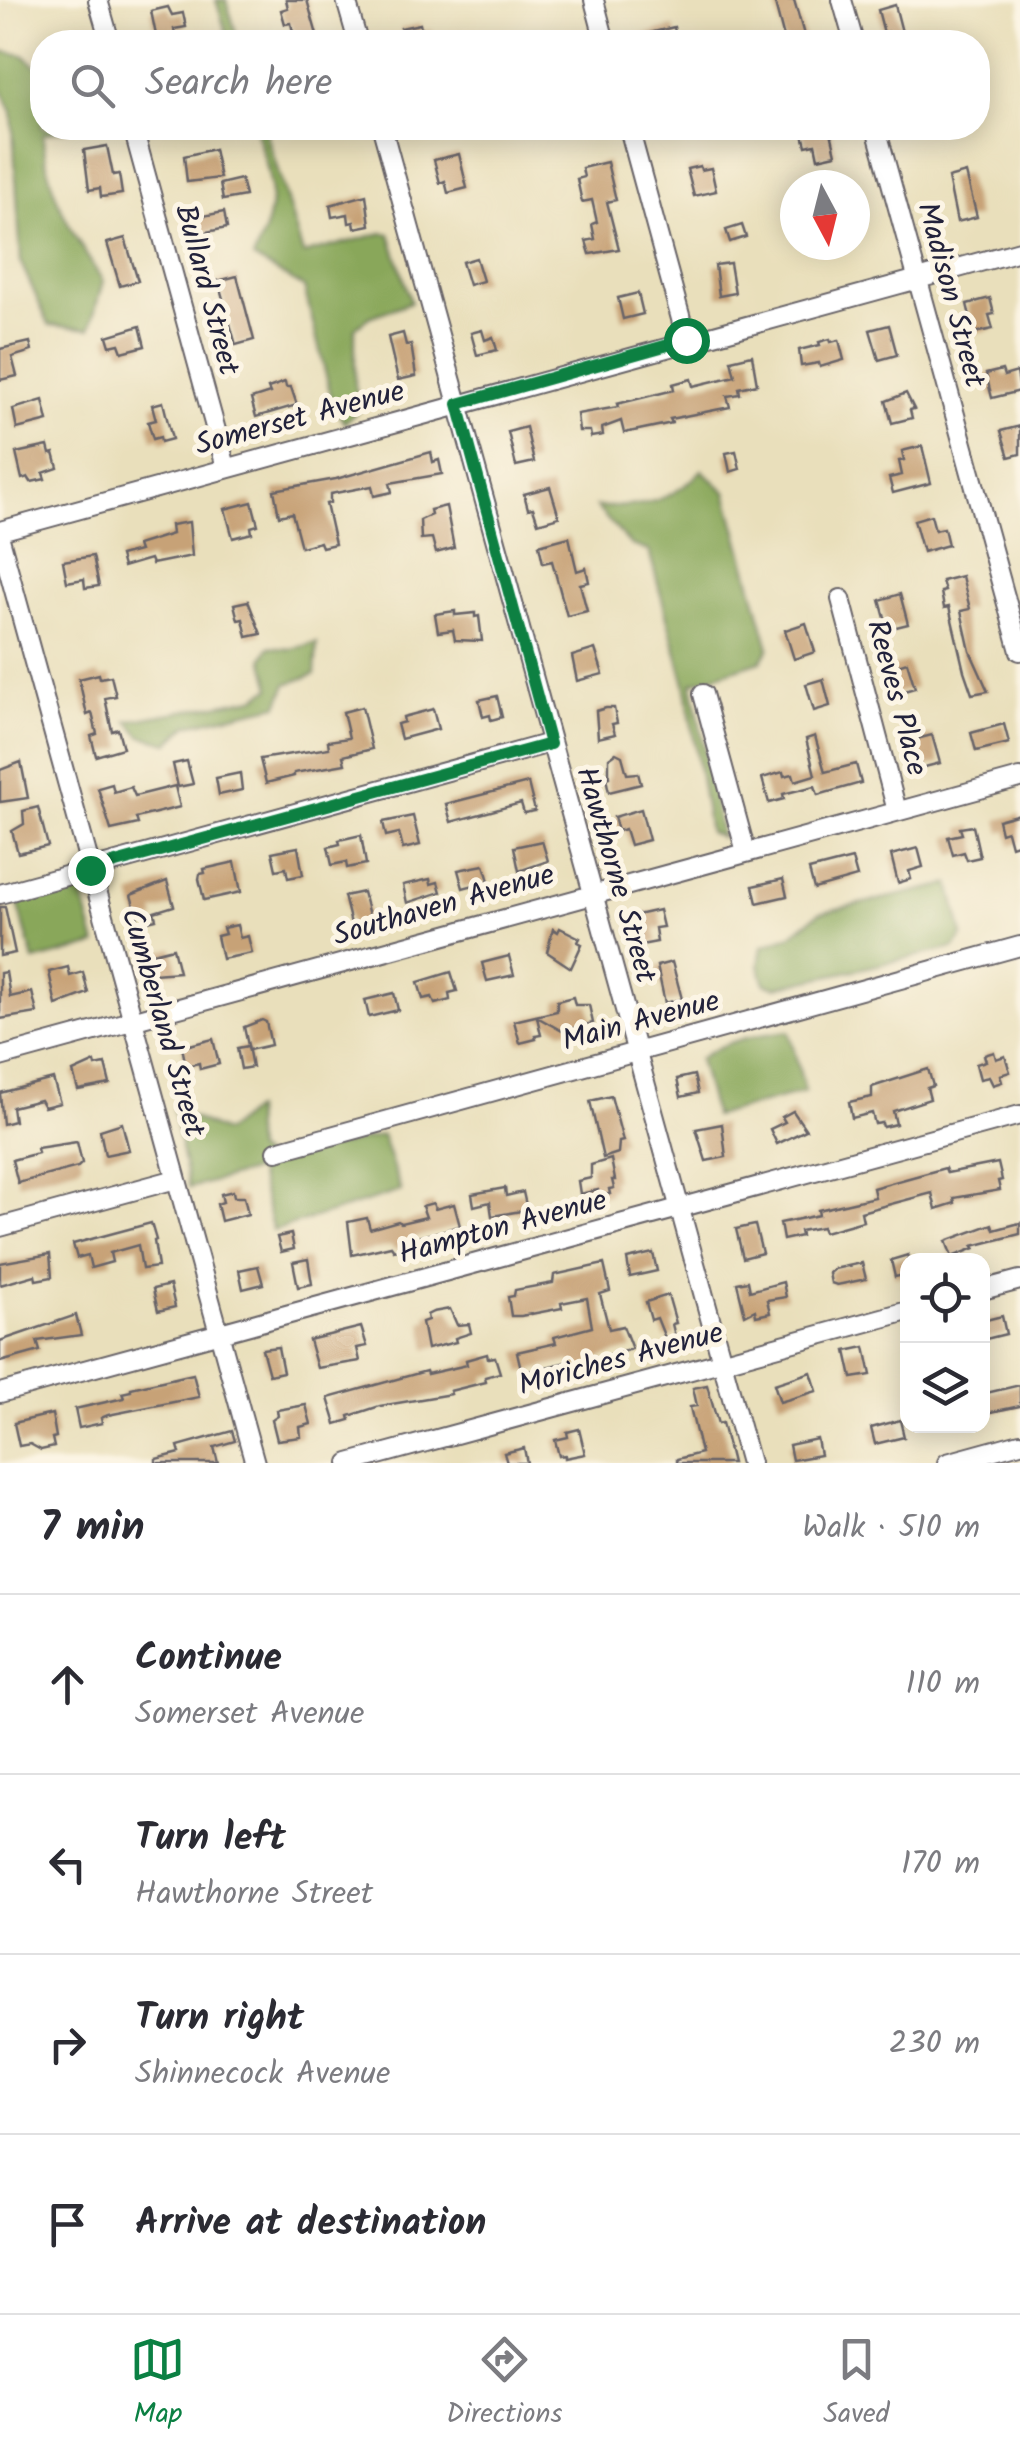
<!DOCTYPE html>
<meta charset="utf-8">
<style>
body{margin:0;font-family:Kalam,sans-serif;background:#f2f2f3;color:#2b2b33}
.controls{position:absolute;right:30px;bottom:30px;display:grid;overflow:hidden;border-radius:20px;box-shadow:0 5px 25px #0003}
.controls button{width:90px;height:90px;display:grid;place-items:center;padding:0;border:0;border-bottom:2px solid #e1e1e2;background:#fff;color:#2b2b33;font:50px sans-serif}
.compass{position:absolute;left:780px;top:170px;width:90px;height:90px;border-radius:50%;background:#fff;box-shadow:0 5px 25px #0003;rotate:173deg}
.stop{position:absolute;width:30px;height:30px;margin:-22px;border:8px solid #0b8043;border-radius:50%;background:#fff}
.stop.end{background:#0b8043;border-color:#fff;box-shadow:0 2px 10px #0008}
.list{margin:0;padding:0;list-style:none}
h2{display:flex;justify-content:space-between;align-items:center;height:130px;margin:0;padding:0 40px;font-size:42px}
h2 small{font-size:32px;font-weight:400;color:#7c7c81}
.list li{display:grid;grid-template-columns:65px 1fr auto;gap:30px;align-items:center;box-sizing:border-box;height:180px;padding:0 40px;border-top:2px solid #e1e1e2}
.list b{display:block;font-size:38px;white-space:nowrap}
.list p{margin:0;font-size:32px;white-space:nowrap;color:#7c7c81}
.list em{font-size:32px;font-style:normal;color:#7c7c81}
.icon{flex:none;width:55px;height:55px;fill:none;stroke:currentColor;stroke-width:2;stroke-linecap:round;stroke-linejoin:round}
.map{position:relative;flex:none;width:1020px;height:1463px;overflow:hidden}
.search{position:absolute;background:#fff;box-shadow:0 5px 25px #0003;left:30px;right:30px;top:30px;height:110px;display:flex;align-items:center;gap:25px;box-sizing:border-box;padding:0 35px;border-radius:40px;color:#7c7c81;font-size:38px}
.sheet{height:850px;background:#fff}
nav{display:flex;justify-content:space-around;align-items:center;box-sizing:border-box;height:140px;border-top:2px solid #e1e1e2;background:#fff;font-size:28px;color:#7c7c81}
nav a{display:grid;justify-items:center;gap:5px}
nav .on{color:#0b8043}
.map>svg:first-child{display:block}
.forest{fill:#89a75a;stroke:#56644a;stroke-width:2.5}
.building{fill:#c7a277}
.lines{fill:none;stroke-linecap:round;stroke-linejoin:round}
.minor-casing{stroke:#686468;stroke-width:22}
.minor{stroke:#fff;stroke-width:18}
.route{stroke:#0b8043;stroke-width:12}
.labels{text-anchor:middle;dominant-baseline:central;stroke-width:10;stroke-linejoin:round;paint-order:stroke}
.street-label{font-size:30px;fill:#22223b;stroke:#fcf5e5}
</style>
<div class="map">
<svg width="1020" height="1463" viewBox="0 0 1020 1463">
<rect width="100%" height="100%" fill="#fcf5e5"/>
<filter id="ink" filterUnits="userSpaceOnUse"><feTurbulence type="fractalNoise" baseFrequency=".01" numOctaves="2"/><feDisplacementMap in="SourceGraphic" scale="20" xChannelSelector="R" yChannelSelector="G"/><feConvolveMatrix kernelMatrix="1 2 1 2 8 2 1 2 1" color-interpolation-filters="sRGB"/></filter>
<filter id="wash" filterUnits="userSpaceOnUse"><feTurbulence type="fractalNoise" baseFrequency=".0048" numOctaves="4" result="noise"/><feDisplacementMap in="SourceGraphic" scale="40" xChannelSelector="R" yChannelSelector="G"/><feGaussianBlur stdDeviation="2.25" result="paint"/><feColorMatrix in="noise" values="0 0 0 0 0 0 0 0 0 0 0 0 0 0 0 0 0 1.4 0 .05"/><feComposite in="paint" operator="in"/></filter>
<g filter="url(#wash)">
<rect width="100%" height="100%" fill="#e9dfbb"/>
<g class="forest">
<polygon points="216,0 226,0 239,42 229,42"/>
<path d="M0,51l23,4 19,15v58h31l-30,6c2,55 30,102 60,147l-13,48 -41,-4 -28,-62 -9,-151 -12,-25z"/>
<path d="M255,128h10l38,126 79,-21 8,1 21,68 -42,15 -14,11v56l5,25 -16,14 -11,-19 -29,-117 -51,-29c27,-56 20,-74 2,-130z"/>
<path d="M702,470l24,22 43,156 -8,13 -69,22 29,154 -12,-5 -24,-148 -36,-133 -18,-6 -35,-38c43,1 75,-4 106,-37z"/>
<polygon points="317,643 315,674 287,684 278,705 188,725 169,743 141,736 128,721 254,698 271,688 263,658 269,647 290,649"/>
<polygon points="950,884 963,935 955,948 777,987 765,984 759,965 762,946 790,936 819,913"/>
<polygon points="81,889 96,945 34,961 17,900 48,890"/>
<path d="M789,1031l16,61 -91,24 -15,-57c28,-20 56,-24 90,-28z"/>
<polygon points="173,1109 224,1132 253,1110 255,1151 273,1162 382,1135 401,1191 273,1231 257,1170 189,1188"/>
</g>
<g id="blocks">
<g class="building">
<polygon points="286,0 307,0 319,42 295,42 291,23 285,24 281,10 288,8"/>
<polygon points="774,0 794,0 806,42 785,42"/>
<polygon points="895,5 903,36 890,39 888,32 884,33 878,10"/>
<polygon points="168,7 172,15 183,13 186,27 174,29 175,36 157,40 151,11"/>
<polygon points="420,24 422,32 431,30 434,42 397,42 396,37 403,36 401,28"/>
<polygon points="674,27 677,42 630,42 629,38"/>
<polygon points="814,128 830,128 836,154 818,158 815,144 806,146 802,130"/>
<polygon points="107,146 113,175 119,174 122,194 101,197 100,188 89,190 84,150"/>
<polygon points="214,149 220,178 187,182 184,156"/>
<polygon points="459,154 467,188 448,193 445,181 440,183 434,160"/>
<polygon points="607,162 616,200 607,202 619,249 590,254 586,241 595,239 592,224 597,222 592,200 582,202 577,179 584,177 582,168"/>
<polygon points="700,166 701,170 711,168 716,191 694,196 687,169"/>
<polygon points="966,173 977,217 957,222 948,178"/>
<polygon points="241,179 245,196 223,200 220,184"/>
<polygon points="366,195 370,225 355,228 354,222 349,223 348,214 332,217 330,205"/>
<polygon points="224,212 227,228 201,233 198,217"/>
<polygon points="742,225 746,237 730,242 726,230"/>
<polygon points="125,238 138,281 120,286 107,243"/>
<polygon points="476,258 483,281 469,285 462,262"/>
<polygon points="730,263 735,293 719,296 715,265"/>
<polygon points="237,276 254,340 236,345 218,281"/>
<polygon points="638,293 643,314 623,319 618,298"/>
<polygon points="990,298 994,314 989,315 993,329 974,333 967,304"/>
<polygon points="889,325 897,355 879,360 870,330"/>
<polygon points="140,326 145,346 122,352 119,344 110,346 107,336"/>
<polygon points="482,330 485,340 493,337 497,350 477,355 471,333"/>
<polygon points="403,333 406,345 411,344 416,376 398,380 388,337"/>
<polygon points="830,339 831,342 839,340 844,360 820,367 819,363 801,366 799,350 820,345 819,342"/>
<polygon points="30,342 32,351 12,357 17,376 0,380 0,349"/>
<polygon points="752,355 757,384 739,388 740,394 727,396 730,407 670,419 672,423 624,433 621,421 602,428 603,435 591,437 590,431 579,431 577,414 618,407 617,404 674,390 673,384 691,379 693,386 735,376 731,360"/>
<polygon points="1002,370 1004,376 1017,372 1020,391 992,398 986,374"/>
<polygon points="285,382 286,387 291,387 297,405 256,417 251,399 270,393 268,388"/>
<polygon points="906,393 914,409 910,410 912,418 892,423 886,401"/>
<polygon points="43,400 48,421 17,429 13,409"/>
<polygon points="163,402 172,439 161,442 160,437 153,439 148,422 156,420 152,405"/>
<polygon points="1020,426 1020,454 1009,457 1001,431"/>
<polygon points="526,427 534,462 516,466 508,432"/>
<polygon points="48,446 50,454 54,453 58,468 43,473 45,479 31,482 28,477 22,479 16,453"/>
<polygon points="922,446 931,483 893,493 889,478 902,475 899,461 904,460 902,451"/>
<polygon points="736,451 740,469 730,472 726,453"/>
<polygon points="431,452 433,462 439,460 442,474 390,483 392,492 374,496 372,486 330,494 330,503 326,504 335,544 322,547 320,542 301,547 292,513 279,516 274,490 336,479"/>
<polygon points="550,487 559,517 538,523 533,508 528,509 524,494"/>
<polygon points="252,502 258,525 251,527 252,533 233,538 225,509"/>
<polygon points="446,506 454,548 436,553 432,538 421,539 420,520 431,515 430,510"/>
<polygon points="931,515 935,530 944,528 948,545 923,552 914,520"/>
<polygon points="189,522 192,556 152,564 150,559 123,567 120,556 139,551 137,545 172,534 171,525"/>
<polygon points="569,537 577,571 586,568 589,582 580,584 587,611 567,616 552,561 543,563 539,545"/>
<polygon points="93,556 99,586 85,588 84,579 67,582 63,561"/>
<polygon points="962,576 970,609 961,611 970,651 988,691 972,694 964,671 949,607 944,608 941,592 945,591 942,581"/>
<polygon points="900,594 908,624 888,629 880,600"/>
<polygon points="248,601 261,634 247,637 243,619 238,620 234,604"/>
<polygon points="455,611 455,615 475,613 475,617 479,616 482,641 455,640 453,630 438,632 435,614"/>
<polygon points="806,623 815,652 794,659 785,630"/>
<polygon points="595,649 603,674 577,681 572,656"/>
<polygon points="907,662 915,688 891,695 884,669"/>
<polygon points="99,674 100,678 111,676 116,696 105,698 112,731 118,729 123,748 96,756 91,736 97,734 92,713 87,715 79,679"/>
<polygon points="823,679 830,706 814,711 806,684"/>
<polygon points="497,696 502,717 491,720 490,715 483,717 479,700"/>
<polygon points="362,707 372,749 343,756 345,764 294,773 294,776 266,783 260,759 329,748 328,741 349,738 343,712"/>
<polygon points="606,708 614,708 617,723 612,724 615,734 598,738 596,711"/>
<polygon points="433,709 438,729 401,739 397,724 404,722 403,717"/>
<polygon points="1004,724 1009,743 976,751 971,733"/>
<polygon points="932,735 940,763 921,768 913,740"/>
<polygon points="815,736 825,772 856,764 861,783 818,795 815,786 783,794 784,799 769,803 762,778 783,772 784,776 793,774 795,781 815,775 806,739"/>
<polygon points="616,753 622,756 627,774 638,773 641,784 609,792 606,778 609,777 609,758"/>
<polygon points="187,761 193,784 178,787 173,764"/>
<polygon points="21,762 28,798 0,802 0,770"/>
<polygon points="240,773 242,790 219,795 216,778"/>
<polygon points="528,783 535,811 524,813 521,803 451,822 446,804"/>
<polygon points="112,784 114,792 131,787 135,796 175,786 180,807 136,818 138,824 111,830 98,788"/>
<polygon points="38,807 48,846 18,853 12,831 24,824 23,811"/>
<polygon points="641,809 649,840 630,845 625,829 618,831 614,817"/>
<polygon points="1020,814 1020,843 1011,846 1007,831 1001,833 998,820"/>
<polygon points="413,816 420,845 403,849 399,833 386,836 383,822"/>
<polygon points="973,826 980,857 967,860 964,852 953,855 948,837 962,834 960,828"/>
<polygon points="361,835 366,864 347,868 346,862 332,865 328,847 340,844 339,840"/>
<polygon points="542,841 548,861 519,871 514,847"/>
<polygon points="298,847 303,875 288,878 286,868 276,870 272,852"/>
<polygon points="918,848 923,867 909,871 911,879 898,883 891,855"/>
<polygon points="852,859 857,877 814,889 809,870"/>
<polygon points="235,862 241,892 204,900 199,879 200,874 205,873 204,869"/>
<polygon points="484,865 489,881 463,888 458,870"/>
<polygon points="430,879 431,884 438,882 441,892 407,903 403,885"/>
<polygon points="783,879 787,896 757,903 753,886"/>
<polygon points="167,881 174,906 154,912 156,919 139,923 131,895"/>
<polygon points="363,892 370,919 351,924 344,896"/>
<polygon points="0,907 5,907 15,953 0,956"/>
<polygon points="659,910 663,927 655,928 657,942 641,945 639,931 631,932 630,924 638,922 637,915"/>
<polygon points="237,925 240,938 248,936 252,953 222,959 217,936 225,934 223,928"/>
<polygon points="560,928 580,938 578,942 582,944 571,968 547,952 553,929 558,932"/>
<polygon points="173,948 179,972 154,974 149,954"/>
<polygon points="509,956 514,975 487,981 482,963"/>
<polygon points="672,962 682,999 665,1003 657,966"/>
<polygon points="68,967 70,976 83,972 88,993 56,1005 49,972"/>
<polygon points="6,972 10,997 32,992 37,1013 0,1019 0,973"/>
<polygon points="451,972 457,991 449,993 450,1000 435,1004 432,997 423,999 418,982"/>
<polygon points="394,993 398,1010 369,1017 365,1000"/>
<polygon points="573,997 575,1005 589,1005 593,1023 562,1031 537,1017 541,1035 535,1036 536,1039 520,1043 514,1021 557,1011 557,1001"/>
<polygon points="262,1020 266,1022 271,1045 249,1050 244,1027"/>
<polygon points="213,1039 219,1064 200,1069 199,1063 186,1066 182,1047"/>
<polygon points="248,1046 252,1067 241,1069 237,1048"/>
<polygon points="994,1052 996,1059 1005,1056 1010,1072 1000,1075 1002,1082 993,1085 989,1077 980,1079 976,1064 986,1061 984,1055"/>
<polygon points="95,1062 96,1066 105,1064 110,1084 78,1090 73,1072"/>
<polygon points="928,1069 933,1086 927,1088 930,1099 893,1111 896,1124 883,1127 882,1123 875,1124 872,1113 852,1118 849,1102 872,1097 872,1087"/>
<polygon points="694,1075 698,1093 681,1097 677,1079"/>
<polygon points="53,1079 60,1103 44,1107 40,1100 12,1107 14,1121 3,1124 0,1093"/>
<polygon points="611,1096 623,1141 619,1142 618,1153 603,1158 590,1101"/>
<polygon points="793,1111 806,1130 777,1144 770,1129 785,1122 782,1117"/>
<polygon points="122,1123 129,1150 105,1155 100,1130"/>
<polygon points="722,1124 726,1157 706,1161 696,1129"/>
<polygon points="77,1142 82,1163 78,1167 18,1183 12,1160 38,1153 37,1148"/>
<polygon points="611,1159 615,1180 612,1180 614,1188 609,1189 610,1194 599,1196 598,1190 580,1194 578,1181 591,1178 591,1165"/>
<polygon points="998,1163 1002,1180 998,1181 1000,1190 954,1198 955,1203 936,1209 932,1193 861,1212 863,1221 824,1232 822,1227 800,1231 801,1236 783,1240 780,1223 819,1215 818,1210 875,1197 873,1188 945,1168 947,1173"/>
<polygon points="505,1188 506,1196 523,1192 527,1210 492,1216 490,1202 474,1206 472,1194"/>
<polygon points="233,1191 234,1197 244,1197 248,1214 221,1221 217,1204 223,1202 221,1194"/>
<polygon points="433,1203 435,1209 454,1204 460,1226 410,1239 412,1245 394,1250 391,1246 352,1255 348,1222 367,1218 370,1229 398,1221 401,1223 426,1217 422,1206"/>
<polygon points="151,1223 156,1240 154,1241 158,1267 142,1269 138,1245 110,1253 112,1262 91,1268 88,1255 77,1258 73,1244"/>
<polygon points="1020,1223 1020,1234 973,1246 975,1248 952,1257 946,1241 992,1224 994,1230"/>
<polygon points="755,1225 762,1253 743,1258 736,1229"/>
<polygon points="291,1234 294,1249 281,1252 277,1237"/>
<polygon points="653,1253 657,1271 630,1277 627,1259"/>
<polygon points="50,1254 52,1277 36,1280 35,1275 0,1285 0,1263"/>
<polygon points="908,1255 908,1274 895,1277 891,1260"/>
<polygon points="308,1259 312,1284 298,1287 293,1262"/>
<polygon points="862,1263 866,1279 837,1285 831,1283 829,1273 834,1269"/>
<polygon points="604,1264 610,1291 600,1294 609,1329 623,1326 632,1349 590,1361 591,1366 580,1368 579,1364 572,1366 571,1361 522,1373 517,1352 556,1343 554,1337 592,1327 587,1298 561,1303 562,1308 521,1316 511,1316 508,1297 514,1296 515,1290 553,1283 554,1275"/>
<polygon points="258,1266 263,1284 243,1289 239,1270"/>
<polygon points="748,1281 750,1291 783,1282 786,1297 767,1300 770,1313 756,1316 755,1310 745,1315 737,1283"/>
<polygon points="170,1285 175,1307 158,1311 153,1289"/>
<polygon points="668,1295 676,1323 672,1324 675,1336 665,1338 657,1318 651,1320 646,1302"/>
<polygon points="450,1309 457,1325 469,1324 471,1333 455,1338 456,1342 427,1349 422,1322 428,1320 427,1315 433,1312"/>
<polygon points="76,1315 81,1335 37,1341 40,1351 0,1362 0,1341"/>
<polygon points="1002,1316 1006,1334 982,1340 982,1321"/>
<polygon points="361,1327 367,1346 357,1348 360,1361 317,1368 309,1340"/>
<polygon points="278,1347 283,1372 269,1375 262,1349"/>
<polygon points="865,1347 871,1375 852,1378 846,1351"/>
<polygon points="487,1354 488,1358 495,1357 500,1373 485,1377 486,1382 450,1391 451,1394 380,1406 349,1416 350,1420 336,1424 328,1398 426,1371 427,1374 467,1365 466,1360"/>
<polygon points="811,1372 817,1391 780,1402 774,1384"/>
<polygon points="193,1374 199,1397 108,1415 101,1418 102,1423 79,1428 75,1409 124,1398 122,1393 131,1391 131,1388"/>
<polygon points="707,1385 718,1424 722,1423 732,1463 677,1463 677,1459 701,1453 690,1407 697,1406 693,1388"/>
<polygon points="1020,1385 1020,1406 982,1414 982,1394"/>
<polygon points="306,1405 311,1424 300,1427 301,1437 277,1440 272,1420 278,1416 277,1410"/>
<polygon points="52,1414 56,1437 52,1438 54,1447 41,1450 30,1444 19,1446 14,1423"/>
<polygon points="900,1420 904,1437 875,1444 871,1428"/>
<polygon points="579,1429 585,1454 565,1458 565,1455 559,1456 555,1440 568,1437 567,1432"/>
<polygon points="232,1431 235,1441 214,1447 218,1463 156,1463 156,1459 180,1453 178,1446"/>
<polygon points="817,1439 820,1455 792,1460 789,1445"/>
<polygon points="524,1448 527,1463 507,1463 504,1453"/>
</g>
</g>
</g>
<g filter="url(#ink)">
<use href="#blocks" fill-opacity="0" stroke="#686468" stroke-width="2.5"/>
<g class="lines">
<g class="minor-casing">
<g id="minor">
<polyline points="98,0 110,42"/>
<polyline points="346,0 358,42"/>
<polyline points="594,0 605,42"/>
<polyline points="842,0 854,42"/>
<polyline points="133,128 226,467"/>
<polyline points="382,128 750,1463"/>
<polyline points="629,128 687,341"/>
<polyline points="876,128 1020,651"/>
<polyline points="0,531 1020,251"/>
<polyline points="0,539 255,1463"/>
<polyline points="841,599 897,811"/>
<polyline points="703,694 746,852"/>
<polyline points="0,894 550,743"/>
<polyline points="0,1057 1020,778"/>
<polyline points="277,1151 1020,946"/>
<polyline points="0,1227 176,1179"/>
<polyline points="982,1290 1020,1280"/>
<polyline points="0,1393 1020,1115"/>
<polyline points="349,1463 908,1311"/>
<polyline points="947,1463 1020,1443"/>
</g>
</g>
<use href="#minor" class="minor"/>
</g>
</g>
<g class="lines" filter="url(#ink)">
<polyline class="route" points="90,870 550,744 458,404 686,340"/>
</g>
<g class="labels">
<g class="street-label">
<text transform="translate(206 290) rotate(75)">Bullard Street</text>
<text transform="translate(950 295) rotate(75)">Madison Street</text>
<text transform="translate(300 419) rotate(-15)">Somerset Avenue</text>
<text transform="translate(896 698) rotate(75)">Reeves Place</text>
<text transform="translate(615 875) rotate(74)">Hawthorne Street</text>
<text transform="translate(444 906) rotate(-16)">Southaven Avenue</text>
<text transform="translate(641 1022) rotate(-15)">Main Avenue</text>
<text transform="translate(162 1023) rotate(74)">Cumberland Street</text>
<text transform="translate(503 1228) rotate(-15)">Hampton Avenue</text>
<text transform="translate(621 1360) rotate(-15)">Moriches Avenue</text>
</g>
</g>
</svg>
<div class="controls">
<button><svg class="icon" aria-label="locate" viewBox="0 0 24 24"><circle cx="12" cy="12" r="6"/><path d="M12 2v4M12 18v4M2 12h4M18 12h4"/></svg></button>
<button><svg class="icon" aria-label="layers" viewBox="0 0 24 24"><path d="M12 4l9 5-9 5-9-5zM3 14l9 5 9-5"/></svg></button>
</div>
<svg class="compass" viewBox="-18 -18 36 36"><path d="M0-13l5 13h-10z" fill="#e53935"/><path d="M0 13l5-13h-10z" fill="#7c7c81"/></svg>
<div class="stop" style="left:686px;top:340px"></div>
<div class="stop end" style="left:90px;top:870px"></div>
<div class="search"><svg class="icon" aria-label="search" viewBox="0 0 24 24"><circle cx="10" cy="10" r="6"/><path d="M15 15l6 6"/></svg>Search here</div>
</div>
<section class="sheet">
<h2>7 min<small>Walk · 510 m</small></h2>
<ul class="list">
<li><svg class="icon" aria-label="ahead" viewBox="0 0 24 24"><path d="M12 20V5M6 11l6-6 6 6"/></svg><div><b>Continue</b><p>Somerset Avenue</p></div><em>110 m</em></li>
<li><svg class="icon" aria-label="left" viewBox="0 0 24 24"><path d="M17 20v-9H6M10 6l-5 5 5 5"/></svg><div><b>Turn left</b><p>Hawthorne Street</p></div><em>170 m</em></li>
<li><svg class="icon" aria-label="right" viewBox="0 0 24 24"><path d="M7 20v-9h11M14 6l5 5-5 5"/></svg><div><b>Turn right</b><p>Shinnecock Avenue</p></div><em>230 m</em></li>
<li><svg class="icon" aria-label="arrive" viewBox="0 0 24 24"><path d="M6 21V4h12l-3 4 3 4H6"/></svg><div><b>Arrive at destination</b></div></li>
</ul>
</section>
<nav>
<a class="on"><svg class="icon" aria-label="map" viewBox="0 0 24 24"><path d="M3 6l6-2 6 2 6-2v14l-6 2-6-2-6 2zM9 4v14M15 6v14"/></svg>Map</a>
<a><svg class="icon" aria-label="directions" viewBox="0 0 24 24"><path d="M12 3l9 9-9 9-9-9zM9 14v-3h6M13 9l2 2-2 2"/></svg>Directions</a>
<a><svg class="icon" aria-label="saved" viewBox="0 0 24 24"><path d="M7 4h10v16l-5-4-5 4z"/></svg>Saved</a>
</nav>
